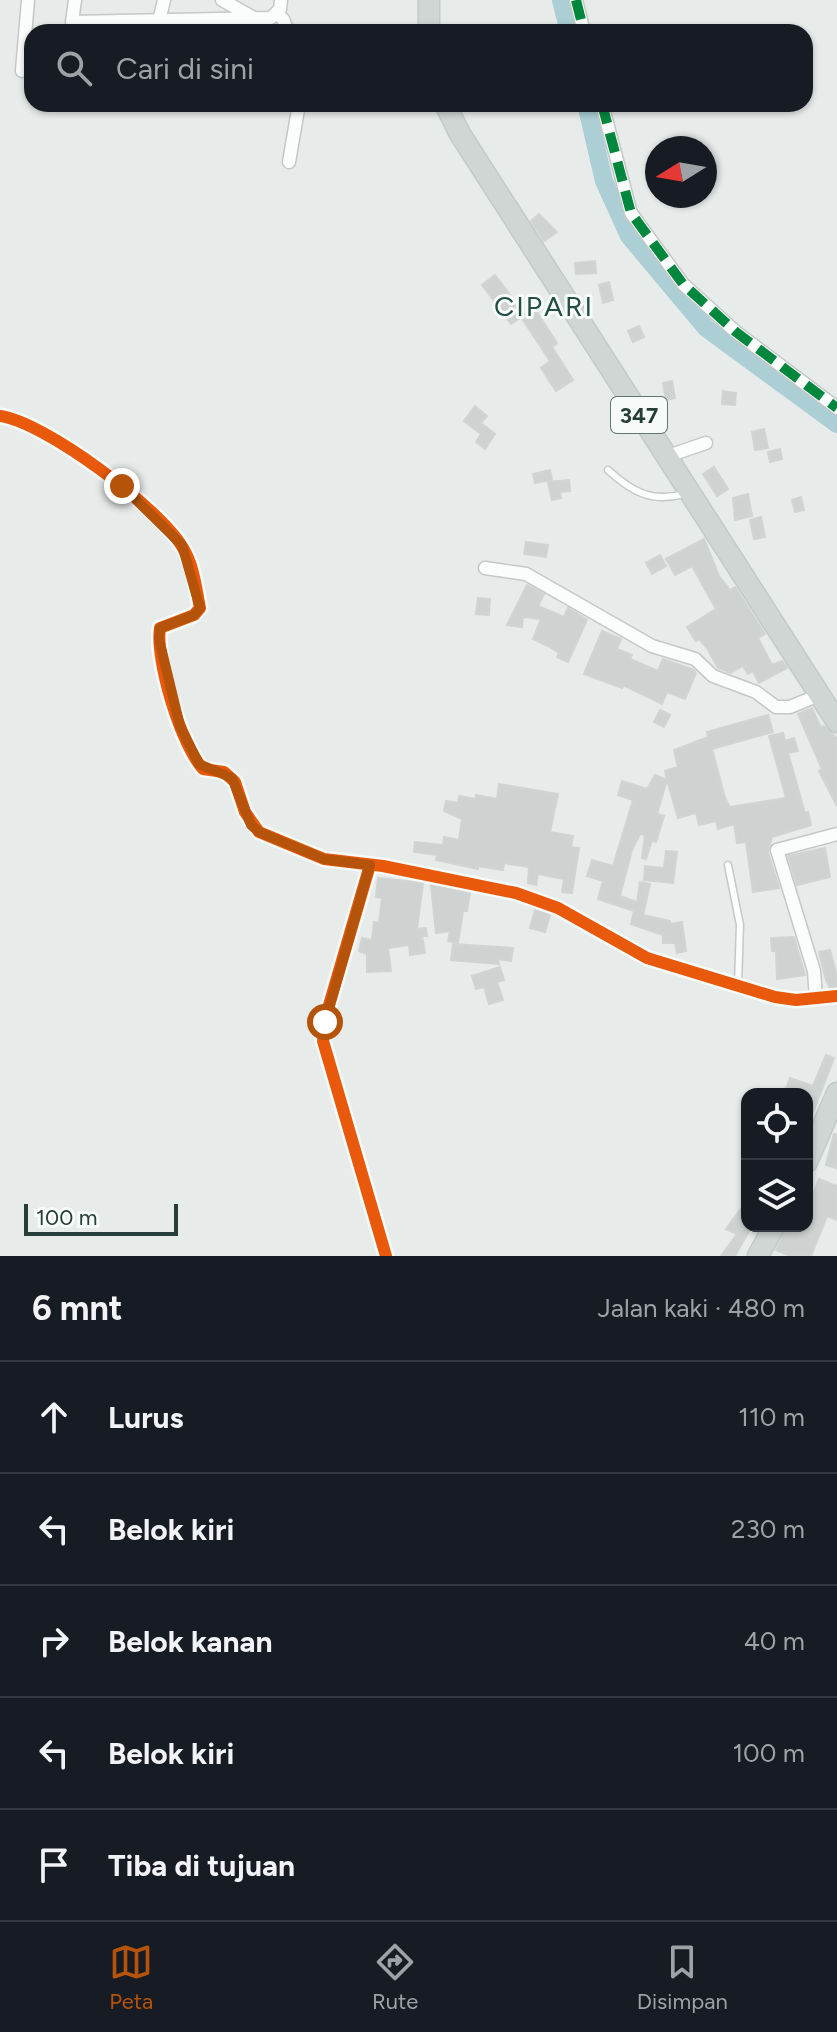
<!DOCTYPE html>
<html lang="id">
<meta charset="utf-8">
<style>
body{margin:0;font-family:Figtree,sans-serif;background:#242831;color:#f1f3f6}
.controls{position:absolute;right:24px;bottom:24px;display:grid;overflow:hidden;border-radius:16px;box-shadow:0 2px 6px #0004}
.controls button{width:72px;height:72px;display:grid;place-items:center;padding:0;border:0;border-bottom:2px solid #363941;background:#171b24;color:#f1f3f6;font:40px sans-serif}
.compass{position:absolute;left:645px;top:136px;width:72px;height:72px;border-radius:50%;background:#171b24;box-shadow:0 2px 6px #0004;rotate:259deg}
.scale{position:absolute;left:24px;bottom:20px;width:154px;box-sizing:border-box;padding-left:8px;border:4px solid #263e38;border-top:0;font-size:22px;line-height:28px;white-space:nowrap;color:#263e38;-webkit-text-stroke:6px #f6faf8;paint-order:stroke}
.stop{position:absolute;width:24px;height:24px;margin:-18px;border:6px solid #b45309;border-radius:50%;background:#fff}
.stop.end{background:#b45309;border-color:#fff;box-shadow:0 2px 8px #0008}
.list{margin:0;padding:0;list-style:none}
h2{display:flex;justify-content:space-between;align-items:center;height:104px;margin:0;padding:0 32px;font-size:34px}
h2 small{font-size:26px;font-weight:400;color:#9ea1a6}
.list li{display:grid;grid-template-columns:52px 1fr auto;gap:24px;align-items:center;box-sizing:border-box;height:112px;padding:0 32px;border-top:2px solid #363941}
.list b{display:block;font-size:30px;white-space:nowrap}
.list em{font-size:26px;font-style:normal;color:#9ea1a6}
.icon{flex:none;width:44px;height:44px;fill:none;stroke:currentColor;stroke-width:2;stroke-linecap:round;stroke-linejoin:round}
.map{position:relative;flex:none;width:837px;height:1256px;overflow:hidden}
.search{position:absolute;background:#171b24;box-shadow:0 2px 6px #0004;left:24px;right:24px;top:24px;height:88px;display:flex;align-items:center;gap:20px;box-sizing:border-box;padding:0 28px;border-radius:24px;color:#9ea1a6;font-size:30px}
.sheet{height:664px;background:#171b24}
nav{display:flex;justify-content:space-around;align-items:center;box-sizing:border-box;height:112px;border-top:2px solid #363941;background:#171b24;font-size:22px;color:#9ea1a6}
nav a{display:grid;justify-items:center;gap:4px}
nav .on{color:#b45309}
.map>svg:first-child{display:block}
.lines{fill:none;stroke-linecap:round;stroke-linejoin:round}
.river{stroke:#acced5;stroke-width:18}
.building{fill:#ced3d1;stroke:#d0d4d2;stroke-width:2}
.lane-casing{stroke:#c4c8c6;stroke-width:9}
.street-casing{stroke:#c4c8c6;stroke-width:15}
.primary-casing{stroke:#c3cac8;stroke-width:23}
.lane{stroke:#fbfcfc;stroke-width:6}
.street{stroke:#fbfcfc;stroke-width:12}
.primary{stroke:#cfd6d4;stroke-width:20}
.quiet{stroke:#00873e;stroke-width:10;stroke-dasharray:20 10;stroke-linecap:butt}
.cycleway-casing{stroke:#f6faf8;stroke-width:17}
.cycleway{stroke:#e8590c;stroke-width:12}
.route{stroke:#b45309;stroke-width:10}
.labels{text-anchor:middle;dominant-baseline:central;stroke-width:6;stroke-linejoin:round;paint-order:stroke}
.shield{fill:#f6faf8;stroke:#647672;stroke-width:2}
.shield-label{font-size:22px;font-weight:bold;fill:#263e38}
.quarter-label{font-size:28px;letter-spacing:2px;fill:#234e45;stroke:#f6faf8}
</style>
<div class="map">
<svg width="837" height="1256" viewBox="0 0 837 1256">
<rect width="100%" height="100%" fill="#e7ebe9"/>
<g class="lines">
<g class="river">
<polyline points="561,0 569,32"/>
<polyline points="586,104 604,181 629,236 706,328 837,424"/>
</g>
</g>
<g class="building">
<polygon points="539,214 557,232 544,241 531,221"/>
<polygon points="595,261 596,273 576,274 575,263"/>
<polygon points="495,275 525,315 511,324 482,285"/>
<polygon points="609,282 613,300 603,303 599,285"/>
<polygon points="537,312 557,343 552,347 573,380 556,391 541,368 550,361 523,320"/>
<polygon points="639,326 644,337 633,342 628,331"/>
<polygon points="672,381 675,398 666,400 663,383"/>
<polygon points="723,391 736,393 735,405 722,404"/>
<polygon points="475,406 487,416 481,423 495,434 485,449 476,442 481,434 464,421"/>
<polygon points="764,429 768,448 755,450 752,432"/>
<polygon points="780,449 782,459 770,462 768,452"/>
<polygon points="714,467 728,489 717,496 703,474"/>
<polygon points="550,470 552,480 535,483 533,474"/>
<polygon points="569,480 570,491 560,492 561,498 552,500 548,482"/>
<polygon points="748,494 752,516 735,520 733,498"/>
<polygon points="801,497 804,510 795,512 792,500"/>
<polygon points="761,517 765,537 754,539 750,520"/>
<polygon points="704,539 719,576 730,590 735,587 765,634 758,638 772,665 782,661 787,668 759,683 753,671 748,674 743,666 731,673 718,668 707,648 699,639 696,641 687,627 716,609 692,566 675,575 666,559"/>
<polygon points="526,542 548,545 546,557 524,554"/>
<polygon points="660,555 666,566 652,574 646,563"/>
<polygon points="527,585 544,594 538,606 564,617 568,608 587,620 568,662 557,657 559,653 548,646 533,639 541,619 523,617 522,627 507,625"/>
<polygon points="478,598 490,599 489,615 476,614"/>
<polygon points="602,631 621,639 617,649 632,655 630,659 658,671 663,659 694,670 696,673 685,699 667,692 662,704 623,685 622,688 584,674"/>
<polygon points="812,708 821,728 824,726 837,738 837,806 819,771 822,769 798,714"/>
<polygon points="660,710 670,715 664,727 654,722"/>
<polygon points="768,715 773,732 712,749 725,798 730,807 786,798 769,736 783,733 785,741 794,738 798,751 788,753 805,813 808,812 811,825 772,837 768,852 779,888 753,892 746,842 737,843 734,824 718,829 716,821 699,825 696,813 678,818 667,780 657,814 664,816 656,842 652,840 646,859 642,858 645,835 640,834 632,850 620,896 637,902 640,882 650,884 643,915 670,921 670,924 682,922 686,951 677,953 675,943 663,943 663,935 631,924 634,911 598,899 603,881 587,876 592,860 613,866 633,800 618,795 622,781 647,789 655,775 667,780 665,771 678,767 674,750 708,737 707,732"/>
<polygon points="499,784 558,794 550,832 573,836 571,847 579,848 572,893 562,892 564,879 538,874 536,885 528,883 529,867 504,863 503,870 478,866 478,869 436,860 437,855 414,852 415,842 443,845 444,837 459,840 462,819 444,811 446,801 458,803 459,796 475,799 476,795 497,799"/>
<polygon points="825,848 830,877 797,885 788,856"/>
<polygon points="666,851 677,852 673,883 644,880 645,866 664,868"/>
<polygon points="378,878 423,883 417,929 426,928 427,936 422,936 425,953 410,955 409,945 388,948 391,971 367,972 367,954 359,951 362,938 372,940 374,922 379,923 382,898 376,897"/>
<polygon points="431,885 470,893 467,911 463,911 458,943 448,941 450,931 436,933"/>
<polygon points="535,910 550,915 545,932 530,928"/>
<polygon points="794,937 805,975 777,979 776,951 772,951 771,938"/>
<polygon points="453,944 513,948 511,961 498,959 499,964 451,960"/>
<polygon points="830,950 837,976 837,987 830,988 826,980 819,952"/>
<polygon points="500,967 504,980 497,982 503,1000 489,1004 484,987 476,989 472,976"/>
<polygon points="826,1055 834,1058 807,1128 807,1094 786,1089 790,1078 813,1086"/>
<polygon points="834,1134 837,1135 837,1168 826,1165"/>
<polygon points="819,1179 837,1186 837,1220 827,1216 811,1256 790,1256 776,1250 787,1226 807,1226 807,1195 812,1197"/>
<polygon points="747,1200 747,1226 752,1226 735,1256 721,1256 737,1234 726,1229"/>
</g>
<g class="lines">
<g class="lane-casing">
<g id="lane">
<path d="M608,470c24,22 44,33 76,24"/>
<polyline points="728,865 740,925 738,984"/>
</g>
</g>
<g class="street-casing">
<g id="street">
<polyline points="75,0 72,22 271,18 280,9 281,0"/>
<polyline points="222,0 256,19"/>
<polyline points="576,0 584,32"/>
<polyline points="277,14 283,19 288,32"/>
<polyline points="159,21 164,0"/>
<polyline points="22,71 28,0"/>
<polyline points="602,104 631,213 683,284 736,332 837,408"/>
<polyline points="289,162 299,104"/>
<path d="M0,416c45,6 160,92 183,132 11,18 13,40 17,60l-6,7 -34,13c-5,32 21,117 43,141l21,3 11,10 10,30 14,20 65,27 59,7 133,27 42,15 89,50 128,39 21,3 41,-4"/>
<polyline points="665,457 706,443"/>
<polyline points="485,568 526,574 652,646 695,659 713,676 756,692 776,707 790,707 819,695"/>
<polyline points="370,865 327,1012 323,1041 386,1256"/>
<polyline points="816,998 814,971 777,850 837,834"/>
</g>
</g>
<g class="primary-casing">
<g id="primary">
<polyline points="429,0 429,32"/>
<polyline points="445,104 460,134 837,722"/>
<polyline points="807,1162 837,1093"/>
<polyline points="758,1256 774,1226"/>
</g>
</g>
<use href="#lane" class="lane"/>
<use href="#street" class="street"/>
<use href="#primary" class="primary"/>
<g class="quiet">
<polyline points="576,0 584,32"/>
<polyline points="602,104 631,213 683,284 736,332 837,408"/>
</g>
<g class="cycleway-casing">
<g id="cycleway">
<path d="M0,416c45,6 160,92 183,132 11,18 13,40 17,60l-6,7 -34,13c-5,32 21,117 43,141l21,3 11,10 10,30 14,20 65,27 59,7 133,27 42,15 89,50 128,39 21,3 41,-4"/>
<polyline points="370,865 327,1012 323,1041 386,1256"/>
</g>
</g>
<use href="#cycleway" class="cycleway"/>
</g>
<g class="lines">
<polyline class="route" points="122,486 182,545 200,608 194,615 160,628 159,639 180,726 199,764 232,778 251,825 259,832 324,859 370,865 325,1022"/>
</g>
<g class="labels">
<rect class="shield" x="611" y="397" width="56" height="36" rx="6"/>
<g class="shield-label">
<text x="639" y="415">347</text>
</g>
<g class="quarter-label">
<text x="544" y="306">CIPARI</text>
</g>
</g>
</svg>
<div class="controls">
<button><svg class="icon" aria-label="locate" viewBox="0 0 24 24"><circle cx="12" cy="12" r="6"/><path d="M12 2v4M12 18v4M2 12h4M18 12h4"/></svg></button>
<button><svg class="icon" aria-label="layers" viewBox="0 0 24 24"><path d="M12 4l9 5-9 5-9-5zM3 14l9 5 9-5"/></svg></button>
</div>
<svg class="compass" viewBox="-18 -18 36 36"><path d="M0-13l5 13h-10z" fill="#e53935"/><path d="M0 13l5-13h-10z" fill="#9ea1a6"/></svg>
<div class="scale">100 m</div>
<div class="stop" style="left:325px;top:1022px"></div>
<div class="stop end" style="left:122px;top:486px"></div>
<div class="search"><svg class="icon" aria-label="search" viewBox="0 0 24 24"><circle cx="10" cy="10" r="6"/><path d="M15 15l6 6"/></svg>Cari di sini</div>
</div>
<section class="sheet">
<h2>6 mnt<small>Jalan kaki · 480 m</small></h2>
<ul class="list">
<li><svg class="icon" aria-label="ahead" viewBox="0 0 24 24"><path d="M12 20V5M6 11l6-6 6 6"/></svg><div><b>Lurus</b></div><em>110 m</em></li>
<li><svg class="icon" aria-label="left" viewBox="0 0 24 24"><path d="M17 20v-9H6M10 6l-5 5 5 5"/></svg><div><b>Belok kiri</b></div><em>230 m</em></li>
<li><svg class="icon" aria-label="right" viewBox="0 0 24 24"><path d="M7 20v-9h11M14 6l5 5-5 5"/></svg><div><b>Belok kanan</b></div><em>40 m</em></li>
<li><svg class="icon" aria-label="left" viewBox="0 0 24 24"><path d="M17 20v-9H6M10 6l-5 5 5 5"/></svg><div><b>Belok kiri</b></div><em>100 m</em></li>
<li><svg class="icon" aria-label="arrive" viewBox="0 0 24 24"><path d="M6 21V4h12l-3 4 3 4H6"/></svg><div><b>Tiba di tujuan</b></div></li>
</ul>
</section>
<nav>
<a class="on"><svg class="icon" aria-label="map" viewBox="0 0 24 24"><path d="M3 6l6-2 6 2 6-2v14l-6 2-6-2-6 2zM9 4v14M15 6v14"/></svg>Peta</a>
<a><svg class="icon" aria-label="directions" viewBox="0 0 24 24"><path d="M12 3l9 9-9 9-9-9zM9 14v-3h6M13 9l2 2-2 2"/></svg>Rute</a>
<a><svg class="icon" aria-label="saved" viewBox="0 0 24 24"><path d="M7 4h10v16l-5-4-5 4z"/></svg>Disimpan</a>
</nav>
